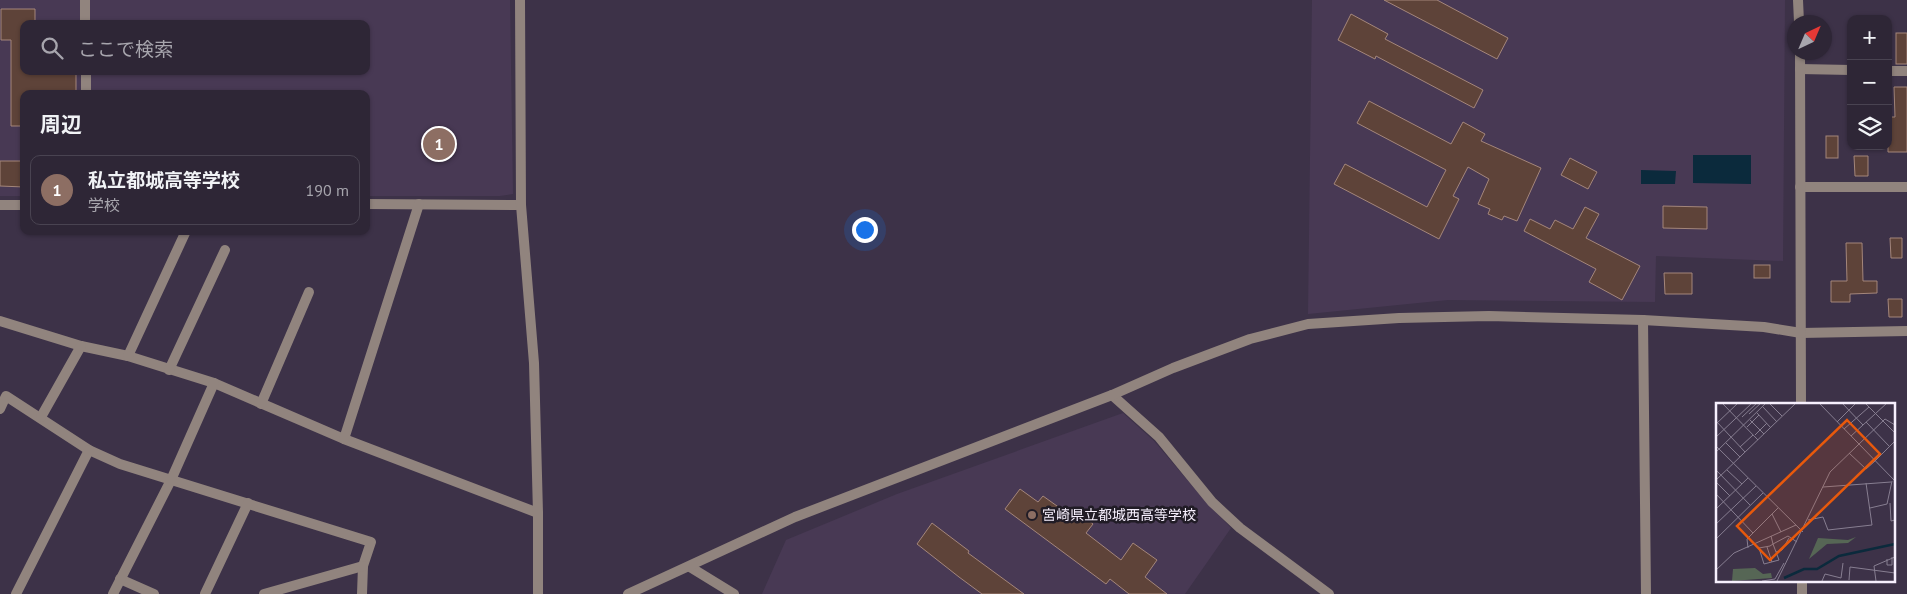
<!DOCTYPE html>
<html lang="ja">
<meta charset="utf-8">
<style>
body{margin:0;font-family:"PT Sans","Noto Sans JP",sans-serif;background:#362e3e;color:#f1f3f6}
.controls{position:absolute;right:15px;top:15px;display:grid;overflow:hidden;border-radius:10px;box-shadow:0 1px 4px #0004}
.controls button{width:45px;height:45px;display:grid;place-items:center;padding:0;border:0;border-bottom:1px solid #494351;background:#2e2636;color:#f1f3f6;font:25px sans-serif}
.compass{position:absolute;left:1787px;top:15px;width:45px;height:45px;border-radius:50%;background:#2e2636;box-shadow:0 1px 4px #0004;rotate:44deg}
.you{position:absolute;left:864px;top:229px;width:18px;height:18px;margin:-12px;border:4px solid #fff;border-radius:50%;background:#1a73e8;box-shadow:0 0 0 8px #1a73e833}
.badge{display:grid;place-items:center;width:32px;height:32px;border-radius:50%;background:#95b2f1;color:#fff;font-size:16px;font-weight:700}
.pin{position:absolute;translate:-50% -50%;border:2px solid #fff;box-shadow:0 1px 5px #0006}
.list{margin:0;padding:0;list-style:none}
h2{display:flex;justify-content:space-between;align-items:center;height:65px;margin:0;padding:0 20px;font-size:21px}
h2 small{font-size:16px;font-weight:400;color:#a7a5ad}
.list li{display:grid;grid-template-columns:32px 1fr auto;gap:15px;align-items:center;box-sizing:border-box;height:70px;margin:0 10px 10px;padding:0 10px;border:1px solid #494351;border-radius:10px}
.list b{display:block;font-size:19px;white-space:nowrap}
.list p{margin:0;font-size:16px;white-space:nowrap;color:#a7a5ad}
.list em{font-size:16px;font-style:normal;color:#a7a5ad}
.icon{flex:none;width:28px;height:28px;fill:none;stroke:currentColor;stroke-width:2;stroke-linecap:round;stroke-linejoin:round}
.map{position:relative;flex:none;width:1907px;height:594px;overflow:hidden}
.search{position:absolute;background:#2e2636;box-shadow:0 1px 4px #0004;left:20px;top:20px;width:350px;height:55px;display:flex;align-items:center;gap:12px;box-sizing:border-box;padding:0 18px;border-radius:10px;color:#a7a5ad;font-size:19px}
.panel{position:absolute;background:#2e2636;box-shadow:0 1px 4px #0004;left:20px;top:90px;width:350px;height:145px;border-radius:10px}
.map>svg:first-child{display:block}
.built{fill:#483954;fill-rule:evenodd}
.water{fill:#0b2a3c}
.building{fill:#5e4339;stroke:#a4867b}
.lines{fill:none;stroke-linecap:round;stroke-linejoin:round}
.minor{stroke:#91847e;stroke-width:10}
.tertiary{stroke:#91847e;stroke-width:10}
.education-dot{fill:#8d6e63;stroke:#211c26;stroke-width:2}
.labels{text-anchor:middle;dominant-baseline:central;stroke-width:5;stroke-linejoin:round;paint-order:stroke}
.poi-label{font-size:14px;fill:#f7f0fe;stroke:#211c26;text-anchor:start}
.inset-river{fill:none;stroke:#0b2a3c;stroke-width:2.5}
.inset-road{fill:none;stroke:#877e91;stroke-width:1}
.view{fill:#e8590c;fill-opacity:0.15;stroke:#e8590c;stroke-width:2.5}
.inset-edge{fill:none;stroke:#f7f0fe;stroke-width:2.5}
</style>
<div class="map">
<svg width="1907" height="594" viewBox="0 0 1907 594">
<rect width="100%" height="100%" fill="#3d3248"/>
<g class="built">
<path d="M0,0h510l3,194 -13,2h-134v-102h-342v102h-24zM24,24h342v47h-342z"/>
<polygon points="1312,0 1785,0 1783,261 1656,256 1655,302 1448,300 1308,314"/>
<polygon points="1123,413 1154,441 1206,502 1231,528 1185,594 762,594 786,540 897,494"/>
</g>
<g class="water">
<polygon points="1693,155 1751,155 1751,184 1693,183"/>
<polygon points="1641,170 1676,171 1675,184 1641,184"/>
</g>
<g class="building">
<polygon points="1384,0 1437,0 1508,38 1497,59"/>
<polygon points="1,9 35,9 35,24 24,24 24,71 76,71 76,94 24,94 24,126 11,126 11,40 1,40"/>
<polygon points="1351,14 1388,34 1385,39 1483,90 1474,108 1376,56 1375,59 1338,40"/>
<rect x="1896" y="33" width="11" height="31"/>
<polygon points="1894,87 1907,87 1907,152 1888,152 1888,117 1895,117"/>
<polygon points="1369,101 1451,144 1463,122 1485,134 1481,141 1541,168 1517,221 1504,216 1502,220 1488,214 1490,209 1478,204 1489,179 1468,167 1453,196 1459,199 1439,239 1334,184 1345,164 1427,207 1446,170 1357,123"/>
<rect x="1826" y="136" width="12" height="22"/>
<polygon points="1854,156 1868,156 1868,176 1855,176"/>
<polygon points="1570,158 1597,172 1588,189 1561,175"/>
<polygon points="0,161 24,161 24,187 0,186"/>
<polygon points="1663,206 1707,207 1707,229 1663,228"/>
<polygon points="1585,207 1599,214 1586,238 1640,266 1622,300 1589,282 1596,269 1524,231 1530,219 1550,229 1555,220 1573,229"/>
<polygon points="1890,238 1902,238 1902,258 1891,258"/>
<polygon points="1846,243 1862,243 1863,281 1877,281 1877,293 1850,294 1850,302 1831,302 1831,281 1847,281"/>
<rect x="1754" y="265" width="16" height="13"/>
<polygon points="1664,273 1692,273 1692,294 1665,294"/>
<polygon points="1888,299 1902,299 1902,317 1889,317"/>
<polygon points="1020,489 1038,502 1043,496 1078,521 1082,515 1093,524 1086,533 1121,560 1133,543 1157,560 1145,577 1167,594 1129,594 1110,579 1106,584 1005,509"/>
<polygon points="932,523 969,551 968,553 1024,594 982,594 959,577 917,544"/>
</g>
<g class="lines">
<g class="minor">
<polyline points="85,0 85,24"/>
<polyline points="1800,69 1851,70"/>
<polyline points="86,71 86,94"/>
<polyline points="1888,71 1907,71"/>
<polyline points="1800,187 1907,187"/>
<polyline points="366,204 521,205"/>
<polyline points="0,205 24,205"/>
<polyline points="1643,320 1646,594"/>
<polyline points="0,321 81,346 128,356 214,383 344,439 538,513"/>
<polyline points="1801,333 1907,331"/>
<polyline points="128,356 186,231"/>
<polyline points="169,370 225,250"/>
<polyline points="1112,395 1159,437 1212,502 1240,528 1329,594"/>
<polyline points="261,404 309,292"/>
<polyline points="0,409 6,396 89,450 120,464 371,542 363,566 362,594"/>
<polyline points="41,417 81,346"/>
<polyline points="344,439 419,204"/>
<polyline points="690,567 734,594"/>
<polyline points="120,579 154,594"/>
<polyline points="16,594 89,450"/>
<polyline points="113,594 171,480 214,383"/>
<polyline points="205,594 248,503"/>
<polyline points="264,594 363,566"/>
</g>
<g class="tertiary">
<polyline points="520,0 521,205 534,363 538,513 538,594"/>
<polyline points="1798,0 1799,22"/>
<polyline points="1800,52 1801,404"/>
<polyline points="1802,580 1802,594"/>
<polyline points="628,594 795,517 1112,395 1173,368 1250,339 1308,324 1399,318 1489,316 1643,320 1764,327 1801,333"/>
</g>
</g>
<circle class="education-dot" cx="1032" cy="515" r="5"/>
<g class="labels">
<g class="poi-label">
<text x="1042" y="515">宮崎県立都城西高等学校</text>
</g>
</g>
<g transform="translate(1716 403)">
<rect width="179" height="179" fill="#3d3248"/>
<path d="M140,134l-8,6 -21,1 -18,15 9,-21 30,2zM39,165l8,6 8,-1 1,5 -40,3 1,-12z" fill="#566655"/>
<path class="inset-river" d="M68,175l20,-9h13l22,-13 56,-12"/>
<path class="inset-road" d="M6,0l36,37M53,0l13,13M103,0l76,78M126,0l21,22M149,0l30,30M47,4l14,15M41,10l14,15M33,11l12,-11M26,14l15,-14M34,17l14,14M0,18l29,31M121,19l19,-19M150,19l23,24M0,21l22,-21M31,24l12,-12M128,26l25,-22M39,32l12,-12M135,33l36,-33M0,34l36,-34M10,40l14,14M0,43l87,86M24,44l13,-12M0,49l50,-49M133,50l17,16 9,-8M159,58l20,-20M0,67l34,35M11,67l15,14M0,77l80,-77M0,79l14,14M107,84l68,-5M0,91l37,39M174,100l1,18 4,-1M154,105l17,-4 5,-23M0,106l32,-31M56,111l9,18M92,117l15,-3 5,13 44,-5 -6,-42M0,121l40,-38M55,133l2,8 6,16 -15,4 -5,-16 11,-2 3,-2 15,-8 9,6M0,136l47,-46M51,144l5,15M32,145l-1,-9 31,-31M60,149l6,-2 7,-12M171,156v6h5v-8M0,167l18,-17 62,-28M133,177l1,-13 45,6M46,178l13,-2 9,-16M61,178l53,-109 55,-53 10,6M106,178l3,-7 16,4 2,-15M160,178l-2,-15 21,-9"/>
<path class="view" d="M131,17l33,34 -110,106 -33,-34z"/>
<rect width="179" height="179" class="inset-edge"/>
</g>
</svg>
<div class="controls">
<button>+</button>
<button>−</button>
<button><svg class="icon" aria-label="layers" viewBox="0 0 24 24"><path d="M12 4l9 5-9 5-9-5zM3 14l9 5 9-5"/></svg></button>
</div>
<svg class="compass" viewBox="-18 -18 36 36"><path d="M0-13l5 13h-10z" fill="#e53935"/><path d="M0 13l5-13h-10z" fill="#a7a5ad"/></svg>
<div class="you"></div>
<div class="pin badge" style="left:439px;top:144px;background:#8d6e63">1</div>
<div class="search"><svg class="icon" aria-label="search" viewBox="0 0 24 24"><circle cx="10" cy="10" r="6"/><path d="M15 15l6 6"/></svg>ここで検索</div>
<section class="panel">
<h2>周辺<small></small></h2>
<ul class="list">
<li><span class="badge" style="background:#8d6e63">1</span><div><b>私立都城高等学校</b><p>学校</p></div><em>190 m</em></li>
</ul>
</section>
</div>
